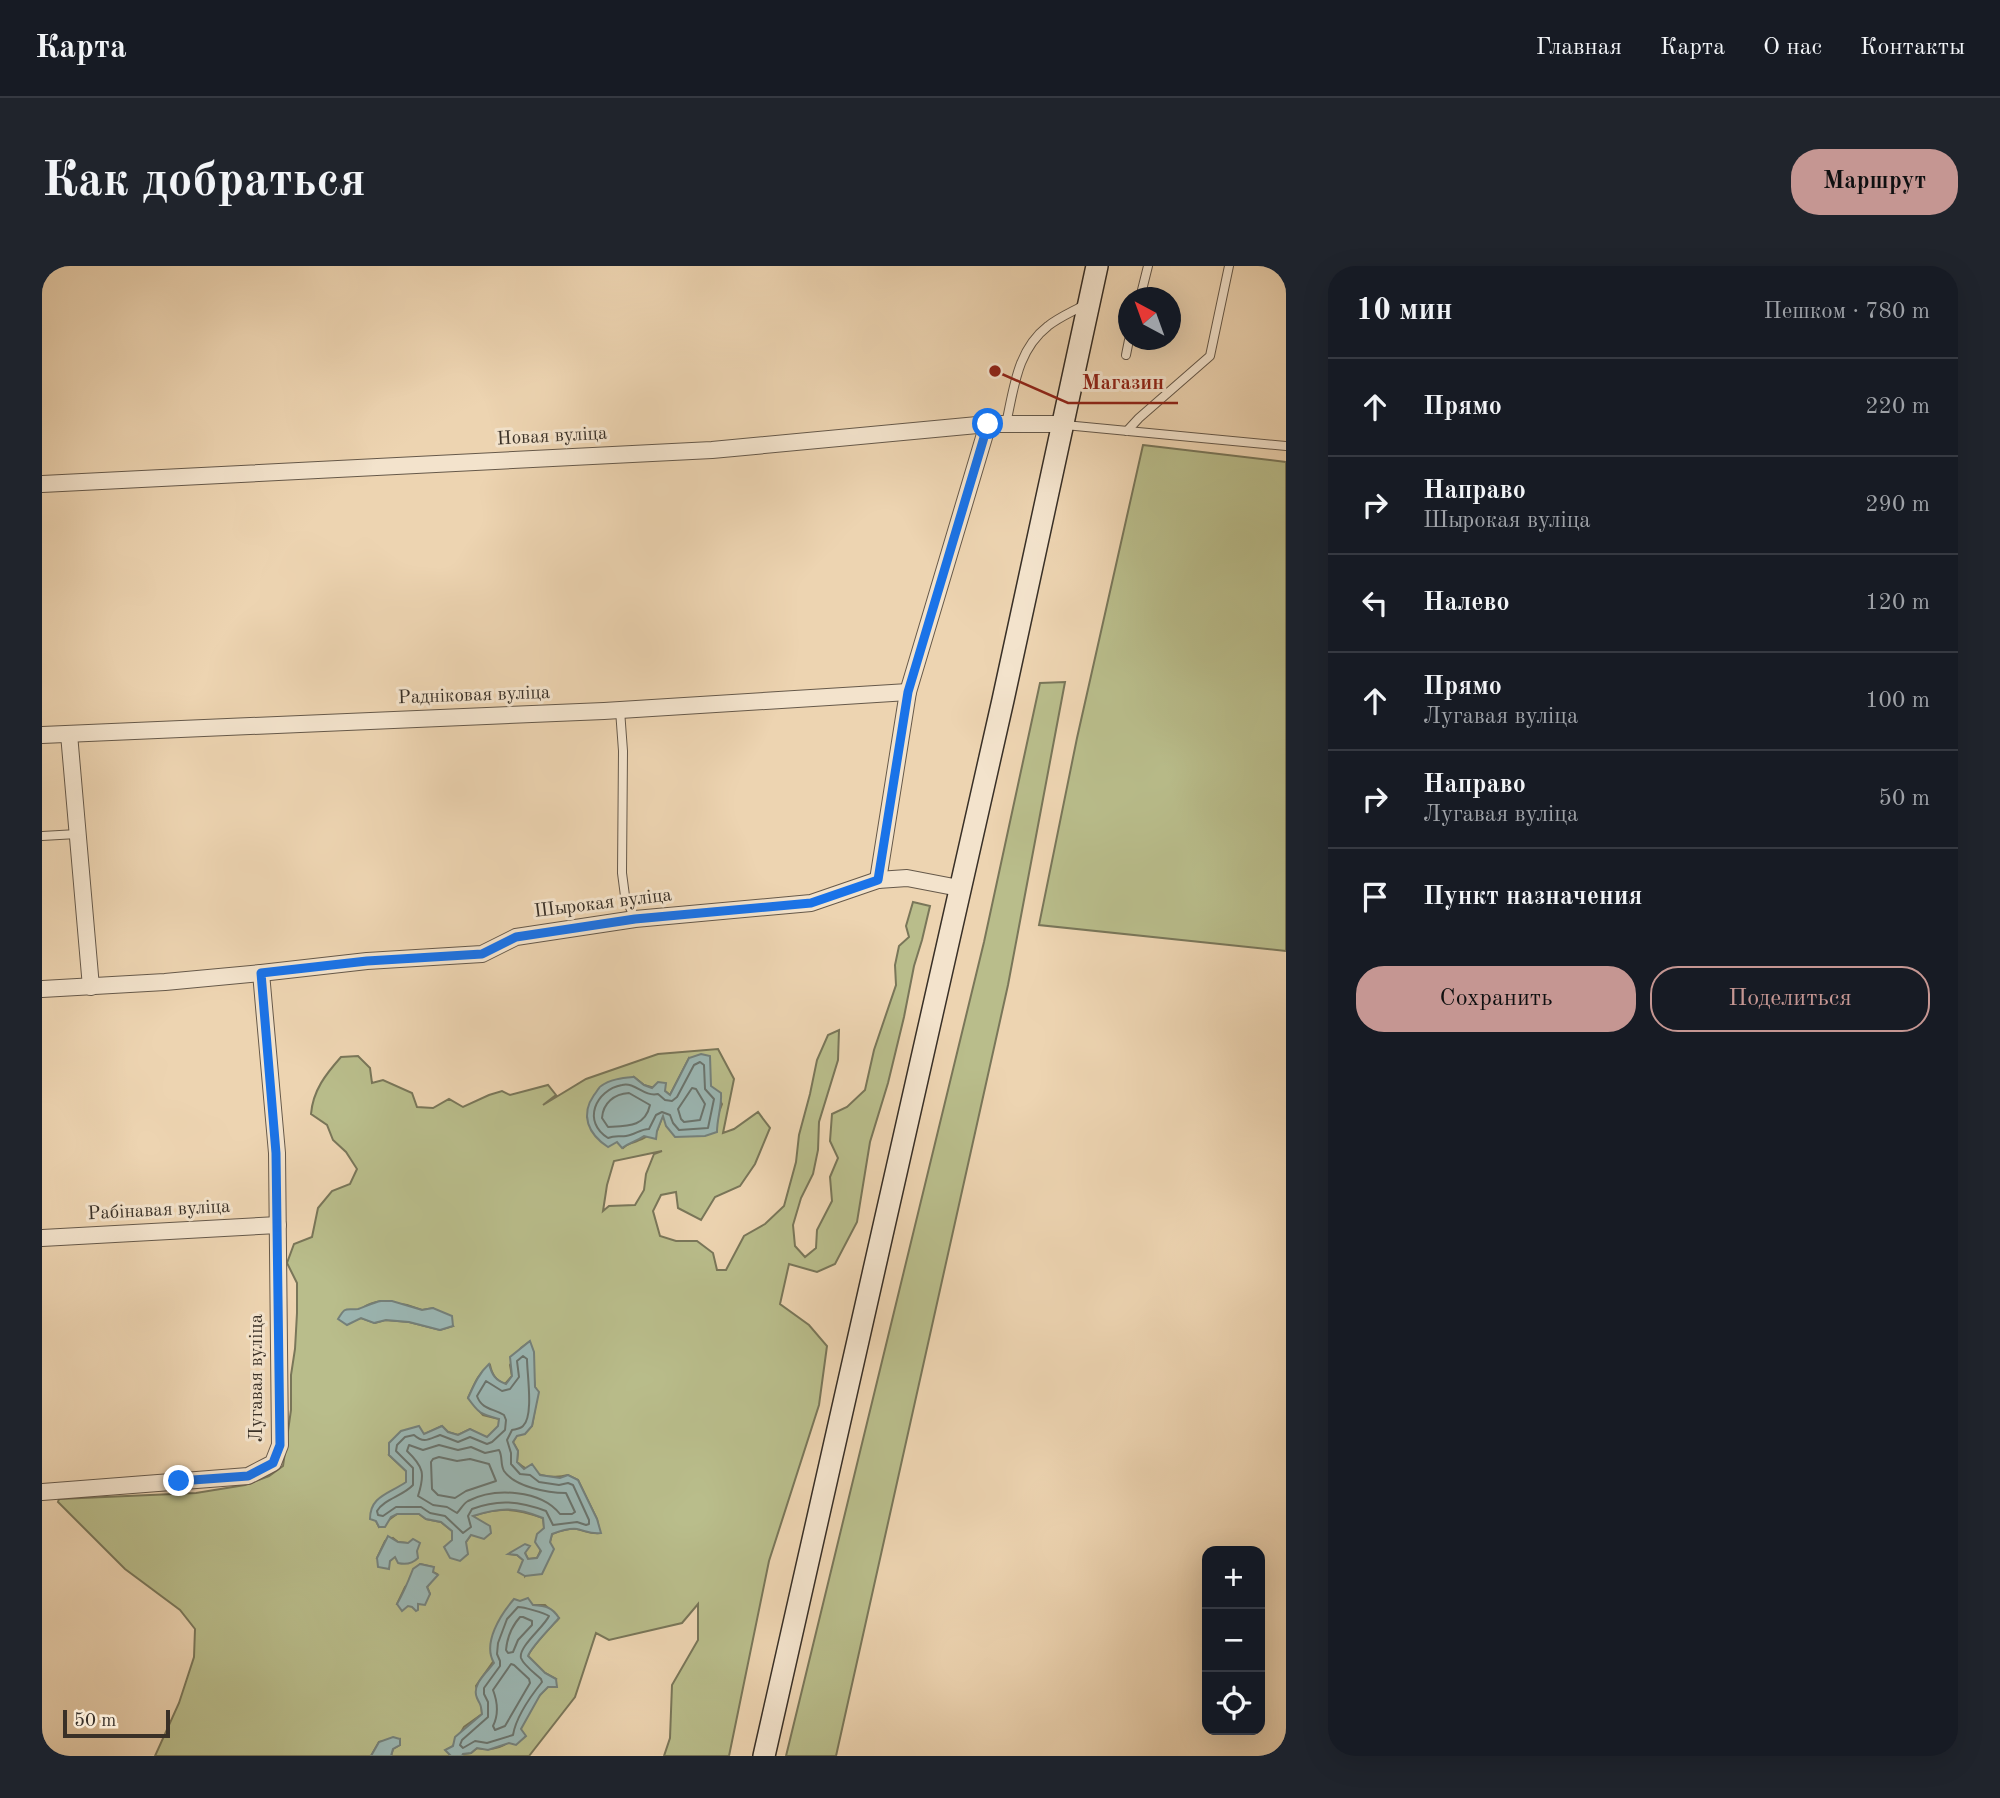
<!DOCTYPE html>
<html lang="ru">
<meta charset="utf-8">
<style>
body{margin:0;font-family:"Old Standard TT",serif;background:#20242c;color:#f1f3f6}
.controls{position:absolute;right:21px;bottom:21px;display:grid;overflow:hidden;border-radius:14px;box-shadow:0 7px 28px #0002}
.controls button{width:63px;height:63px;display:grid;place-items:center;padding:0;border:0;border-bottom:2px solid #363941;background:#171b24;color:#f1f3f6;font:35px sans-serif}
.compass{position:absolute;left:1076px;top:21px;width:63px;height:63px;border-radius:50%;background:#171b24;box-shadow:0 7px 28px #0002;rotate:319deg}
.scale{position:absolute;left:21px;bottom:18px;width:107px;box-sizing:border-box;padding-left:7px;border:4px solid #393027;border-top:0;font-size:19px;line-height:24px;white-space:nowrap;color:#393027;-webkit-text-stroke:5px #f3e3cc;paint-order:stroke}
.stop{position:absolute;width:21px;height:21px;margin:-16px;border:5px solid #1a73e8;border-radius:50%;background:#fff}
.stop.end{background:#1a73e8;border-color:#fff;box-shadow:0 2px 7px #0008}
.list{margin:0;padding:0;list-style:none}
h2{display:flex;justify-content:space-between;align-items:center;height:91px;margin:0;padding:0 28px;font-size:30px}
h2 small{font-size:23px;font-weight:400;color:#9ea1a6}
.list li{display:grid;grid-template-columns:46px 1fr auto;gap:21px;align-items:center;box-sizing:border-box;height:98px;padding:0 28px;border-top:2px solid #363941}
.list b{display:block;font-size:26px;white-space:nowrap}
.list p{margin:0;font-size:23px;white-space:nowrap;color:#9ea1a6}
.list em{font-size:23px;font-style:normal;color:#9ea1a6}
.actions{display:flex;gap:14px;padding:21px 28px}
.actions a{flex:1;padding:16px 0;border:2px solid #c59692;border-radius:28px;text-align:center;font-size:24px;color:#c59692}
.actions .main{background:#c59692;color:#111}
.icon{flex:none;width:38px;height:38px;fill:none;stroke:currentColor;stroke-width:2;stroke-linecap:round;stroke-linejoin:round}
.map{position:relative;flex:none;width:1244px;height:1490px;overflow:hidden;border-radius:28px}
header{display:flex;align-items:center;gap:42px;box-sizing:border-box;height:98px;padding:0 35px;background:#171b24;border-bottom:2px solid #363941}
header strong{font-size:33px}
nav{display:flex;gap:38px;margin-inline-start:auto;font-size:24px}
.intro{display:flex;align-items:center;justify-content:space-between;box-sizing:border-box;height:168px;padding:0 42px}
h1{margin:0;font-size:49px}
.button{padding:18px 32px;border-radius:28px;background:#c59692;color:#111;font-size:24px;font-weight:700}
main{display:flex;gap:42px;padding:0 42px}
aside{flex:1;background:#171b24;border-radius:28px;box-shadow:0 7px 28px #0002}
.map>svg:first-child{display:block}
.green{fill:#b9bd8b;stroke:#797659;stroke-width:2;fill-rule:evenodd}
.water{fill:#9bb7b4;stroke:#74817c;stroke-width:2}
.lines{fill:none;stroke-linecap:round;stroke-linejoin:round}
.shore{stroke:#6a746e;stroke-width:2}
.service-casing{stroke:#66594a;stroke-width:10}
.minor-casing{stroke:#66594a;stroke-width:18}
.secondary-casing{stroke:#393027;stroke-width:24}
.service{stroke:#f3e3cc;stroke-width:8}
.minor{stroke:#f3e3cc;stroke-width:16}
.secondary{stroke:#f3e3cc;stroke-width:21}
.route{stroke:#1a73e8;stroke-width:9}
.labels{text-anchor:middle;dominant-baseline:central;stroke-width:6;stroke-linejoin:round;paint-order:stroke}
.street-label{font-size:19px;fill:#393027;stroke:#f3e3cc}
.leader{fill:none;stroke:#8f2418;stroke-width:2.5}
.callout-dot{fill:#8f2418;stroke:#f3e3cc;stroke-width:2.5}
.callout-label{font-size:21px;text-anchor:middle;font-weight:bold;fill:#8f2418;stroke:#f3e3cc;stroke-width:6;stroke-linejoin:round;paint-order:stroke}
</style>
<header>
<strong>Карта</strong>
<nav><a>Главная</a><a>Карта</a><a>О нас</a><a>Контакты</a></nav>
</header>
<div class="intro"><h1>Как добраться</h1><a class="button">Маршрут</a></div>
<main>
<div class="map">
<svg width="1244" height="1490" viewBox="0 0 1244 1490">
<rect width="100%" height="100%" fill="#edd4b1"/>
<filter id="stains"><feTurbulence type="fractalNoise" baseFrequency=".00286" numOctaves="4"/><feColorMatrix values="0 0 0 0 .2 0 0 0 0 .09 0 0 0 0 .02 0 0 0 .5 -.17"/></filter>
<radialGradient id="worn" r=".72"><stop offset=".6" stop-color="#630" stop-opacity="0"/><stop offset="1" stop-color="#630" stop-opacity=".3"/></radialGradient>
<g class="green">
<polygon points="1101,179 1244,196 1244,685 997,659 1035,472"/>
<polygon points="1023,416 966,719 794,1490 744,1490 942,676 998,417"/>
<path d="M871,636l17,4 -8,34 -8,26 -10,51 -16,66 -18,59 -13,80 -22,42 -18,8 -28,-8 -9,40 29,21 18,21 -8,59 -50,156 -40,195h-65l6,-18 2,-53 26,-45v-36l-16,19 -73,17 -13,-7 -21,64 -46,59h-67v-2l9,-1 6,-5c39,8 45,-28 63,-53 5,-6 11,-11 16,-16l-11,-6 -17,-17c3,-9 23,-29 31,-38l-14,-13h-12l-57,81 5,17 1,11 -18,13 -11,19 -7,4 5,6h-60l2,-7 7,-4v-6l-21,3 -8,14h-216l24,-53 15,-46 1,-28 -15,-19 -55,-41 -67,-67 1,-3 137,-6 49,-8 24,-9 14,-10 8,-56v-35l4,-26 2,-36v-30l-10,-20 7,-19 18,-7 6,-29 14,-17 18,-7 7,-15 -11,-17 -13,-12 -6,-15 -16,-11c2,-24 15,-40 30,-57l17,-1 12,12 2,15 11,-3 29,13 5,14 16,1 16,-9 14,8 26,-12 13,-4 8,4 38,-10 8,10 -13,10 43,-26 72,-25 60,-5 16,30 -11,54 11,-4 24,-17 12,16 -15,36 -15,22 -25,11 -14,23 -23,-12 -2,-16 -15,3 -8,16 7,25 16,5h21l16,12 4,17h9l18,-34 21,-12 19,-18 12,-44 3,-27 11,-41 7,-34 11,-25 11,-5 -1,30 -19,62 -1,28 -5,24 -12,24 -8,27 2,21 10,11 11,-9 1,-18 15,-29 -2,-24 8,-19 -8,-17 2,-27 15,-7 18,-17 9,-40 22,-65 -1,-20 4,-19 10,-9 -3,-11zM647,792l22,28 11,18 -5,13 -54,-2 -6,16c-7,3 -13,8 -20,10 -6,3 -9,2 -14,7l-6,-6 17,-65 10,8 21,6 5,4zM620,885l-8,3 -8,20 -2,16 -9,15 -26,1 -6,5 4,-26 7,-24zM339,1035l26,4 15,5 11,-2 20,18 -13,4 -31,-8 -24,-2 -10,3 -14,-5 -9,3c7,-13 14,-17 29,-20zM487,1076l6,45 3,5 -6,34 -15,9 -4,7 5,9 -1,11c13,12 34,18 51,13l10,5 19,39 3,14c-11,1 -13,-2 -23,-4 -9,-1 -17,2 -25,5l-2,8 -25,34 -2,-16 -6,-5 -8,-1 16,-1 3,6 9,-1c7,-12 8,-27 6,-40 -28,-10 -42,-11 -71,-2l8,5 -14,21 -14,-2v-9l-11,-9 -15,-3 -7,-5h-22l-18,13 -3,-6 17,-30 13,-8v-12l-17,-16 34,-20 19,-9 6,6 10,3 12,-6 17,9 12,-12v-7l-16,-4 -15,-17c6,-13 10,-25 22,-33 2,10 6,15 15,19l7,-8 -2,-11 11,-17zM351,1272l5,4 10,1 -18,18 -13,-3 8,-17zM378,1298l13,3v5l4,2 -10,13 3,7c-8,12 -20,13 -33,10l8,-17 4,-4 1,-6z"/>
</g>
<g class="water">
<path d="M659,788l9,2 1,30 10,7c1,14 -4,25 -4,39l-12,4 -30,1 -9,-11 -3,-10 -6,15 -1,8 -12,-3c-7,5 -14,6 -22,12l-5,-6 -9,5c-20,-13 -28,-32 -14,-52 1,-1 6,-9 7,-9 9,-7 22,-8 33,-9l10,8 8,3 6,-6 8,1 -1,8 5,4 19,-37z"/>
<path d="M339,1035h11l30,9 11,-2 19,8 1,10 -13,4 -31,-8 -23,-2 -12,3 -13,-5 -14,7 -9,-6c8,-13 7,-9 20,-10 4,-1 16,-7 23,-8z"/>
<path d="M488,1075l4,11 1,35 4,5 -7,34 -7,8 -8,2 -4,6 5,9 -1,11 7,7 8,-5 8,11 20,3 8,-3 10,5 19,39 4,14c-12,1 -14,-2 -24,-4 -8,-1 -17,2 -25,5l-2,8 4,7 -12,25 -17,2 -7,-4 5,-12 -6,-5 -9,-1 17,-10 5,2 -5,7 3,6 9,-1 4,-7 -6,-9 2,-8 7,-6 -1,-10c-27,-11 -42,-11 -70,-2l17,10 1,7 -7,6 -13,-4 -5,7 2,12 -8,7 -10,-3 -6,-11 8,-7v-9l-11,-9 -15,-3 -7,-5h-22l-6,3 -6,10h-6l-3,-6 -6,-2c0,-23 19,-25 36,-37v-11l-17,-16v-12l12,-12 18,-5 5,8 18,-8 6,6 10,3 12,-6 17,8 11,-11 1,-7c-18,-5 -20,-5 -31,-21 6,-13 11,-25 21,-34 3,11 6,16 17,20l6,-8 -2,-19z"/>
<path d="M346,1270l10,6 10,1 5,-4 7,4 -3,8 1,7c-6,6 -12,7 -20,5l-3,-6 -5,4 -1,8 -11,-2 -1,-9z"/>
<path d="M378,1298l14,3 -1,5 5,3 -11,12 3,7 -5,11 -7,-1v6l-2,1 -4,-4 -4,-1 -6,5 -5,-7c7,-12 11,-22 16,-35z"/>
<path d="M486,1332l5,7c13,1 19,2 26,13 -8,9 -28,29 -31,38l17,17 11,6 1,8h-9l-8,8 -19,34 5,7 -10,9 -7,-2 -21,7 -11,-2 -6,5 -8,1 -1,2h-11l-6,-6 8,-4 2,-9 27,-23c-1,-11 -1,-7 -5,-16 -6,-13 10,-26 17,-35 -12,-20 7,-49 20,-64l6,2z"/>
<polygon points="351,1471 358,1473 358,1479 351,1483 349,1490 329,1490 337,1476"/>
</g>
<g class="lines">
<g class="shore">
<path d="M658,796l4,3 1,24 9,10 -6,29 -29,2 -6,-7 -3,-8 -8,-3 -6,3 -7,14c-9,0 -14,6 -23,7 -6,1 -11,-1 -18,2 -26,-16 -13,-48 14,-53 14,-3 21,12 36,9l7,6 7,1 5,-4 17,-32z"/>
<polygon points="650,822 654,823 663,838 658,854 642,856 639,853 636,843"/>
<path d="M587,827l21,12c-5,22 -22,21 -42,22l-6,-9c1,-15 12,-24 27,-25z"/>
<path d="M481,1090l4,3c0,15 7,57 -4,67 -3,3 -7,3 -11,4l-5,10 4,13v11l9,10 10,1 9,7 20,3 9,-2 5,2 16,35v4l-3,1 -9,-3 -24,3 -7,-14c-27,-10 -48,-12 -74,-2l-4,7 3,11 -8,6 -18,-17 -15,-3 -9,-6h-25l-13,9 -5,-1 -1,-4c7,-12 26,-15 36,-26v-17l-17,-17 1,-6 8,-8 9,-2c10,9 15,4 26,0l18,7 12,-5 17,7 5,-2 13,-12 1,-10 -2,-5c-11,-7 -22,-5 -27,-19l9,-15 16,10 8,-2 9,-12 -2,-16z"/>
<path d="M367,1179l14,5 16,-5 19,5 13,-3 14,6 14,-3c4,7 1,14 5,21 11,16 44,22 62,22l9,19 -3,2h-12c-19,-24 -65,-27 -92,-13 -5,3 -7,8 -11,12l-10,-6 -14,-2 -15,-9c7,-22 6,-29 -11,-45z"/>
<polygon points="397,1191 415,1195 428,1193 447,1198 454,1215 424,1225 413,1232 396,1229 390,1223 389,1196 391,1193"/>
<path d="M476,1341c6,0 26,6 31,9 -5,11 -31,31 -28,42 3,8 15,16 20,21l1,3c-12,15 -26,35 -29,53l-26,8 -12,-2 -12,7 -3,-3 2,-5 26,-23v-15l-4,-8v-6l16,-22v-5l-3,-7 1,-11 9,-24z"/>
<path d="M481,1351l9,4v4l-14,15 -5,12 -5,1 -2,-3c1,-11 6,-24 14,-33z"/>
<path d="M469,1398l3,1 15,14 1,4 -25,43 -10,4 -2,-4c6,-12 5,-23 0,-36z"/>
</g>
<g class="service-casing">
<g id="service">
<polyline points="1098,32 1106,0"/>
<polyline points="1084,89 1087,74"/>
<path d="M964,158c8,-36 11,-74 42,-98 11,-9 26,-15 38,-22"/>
<polyline points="1023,159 1244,180"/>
<polyline points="1085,165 1097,152 1168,90 1187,0"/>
<polyline points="578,444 581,485 580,607 583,630 593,653"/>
<polyline points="0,570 35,568"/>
</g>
</g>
<g class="minor-casing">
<g id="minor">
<polyline points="0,218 670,184 946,158 1020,158"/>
<polyline points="27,468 49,721"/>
<polyline points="0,469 562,445 866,426"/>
<polyline points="836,614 866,426 946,158"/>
<polyline points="0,723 123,716 219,707 325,695 440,688 474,671 593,653 769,637 836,614 865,612 917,622"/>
<polyline points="0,972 236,959"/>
<polyline points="0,1226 206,1210 231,1197 238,1179 235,887 219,707"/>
</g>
</g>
<g class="secondary-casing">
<polyline id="secondary" points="722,1490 961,434 1055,0"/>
</g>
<use href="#service" class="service"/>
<use href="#minor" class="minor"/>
<use href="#secondary" class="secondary"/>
</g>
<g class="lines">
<polyline class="route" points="137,1215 206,1210 231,1197 238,1179 234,887 219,707 325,695 440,688 474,671 593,653 769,637 836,614 866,426 946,158"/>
</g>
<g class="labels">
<g class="street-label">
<text transform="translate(510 171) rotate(-3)">Новая вуліца</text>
<text transform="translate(432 430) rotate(-2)">Радніковая вуліца</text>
<text transform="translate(561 638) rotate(-7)">Шырокая вуліца</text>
<text transform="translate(117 945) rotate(-3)">Рабінавая вуліца</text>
<text transform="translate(215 1112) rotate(-90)">Лугавая вуліца</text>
</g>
</g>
<path class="leader" d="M953 105L1026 137H1136"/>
<circle class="callout-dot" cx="953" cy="105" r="7"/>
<g class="callout-label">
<text x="1081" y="123">Магазин</text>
</g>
<rect width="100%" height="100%" filter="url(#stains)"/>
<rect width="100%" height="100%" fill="url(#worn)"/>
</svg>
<div class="controls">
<button>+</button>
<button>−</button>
<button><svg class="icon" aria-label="locate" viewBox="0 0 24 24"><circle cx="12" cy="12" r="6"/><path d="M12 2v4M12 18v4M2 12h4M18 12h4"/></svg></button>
</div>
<svg class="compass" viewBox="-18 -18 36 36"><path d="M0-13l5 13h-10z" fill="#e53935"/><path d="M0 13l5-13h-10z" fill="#9ea1a6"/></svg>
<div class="scale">50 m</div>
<div class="stop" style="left:946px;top:158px"></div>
<div class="stop end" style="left:137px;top:1215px"></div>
</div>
<aside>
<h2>10 мин<small>Пешком · 780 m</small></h2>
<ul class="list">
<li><svg class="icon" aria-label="ahead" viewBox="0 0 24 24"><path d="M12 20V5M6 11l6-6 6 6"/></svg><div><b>Прямо</b></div><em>220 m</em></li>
<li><svg class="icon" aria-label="right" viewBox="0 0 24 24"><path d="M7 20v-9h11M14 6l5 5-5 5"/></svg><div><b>Направо</b><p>Шырокая вуліца</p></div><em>290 m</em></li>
<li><svg class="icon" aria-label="left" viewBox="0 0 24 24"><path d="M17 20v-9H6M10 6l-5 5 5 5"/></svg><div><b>Налево</b></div><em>120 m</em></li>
<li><svg class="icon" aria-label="ahead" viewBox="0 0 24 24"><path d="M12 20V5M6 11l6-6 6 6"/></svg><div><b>Прямо</b><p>Лугавая вуліца</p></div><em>100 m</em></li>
<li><svg class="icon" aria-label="right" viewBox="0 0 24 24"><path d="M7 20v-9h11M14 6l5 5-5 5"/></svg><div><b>Направо</b><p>Лугавая вуліца</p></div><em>50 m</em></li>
<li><svg class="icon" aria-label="arrive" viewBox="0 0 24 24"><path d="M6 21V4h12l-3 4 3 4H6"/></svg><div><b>Пункт назначения</b></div></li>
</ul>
<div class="actions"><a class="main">Сохранить</a><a>Поделиться</a></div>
</aside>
</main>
